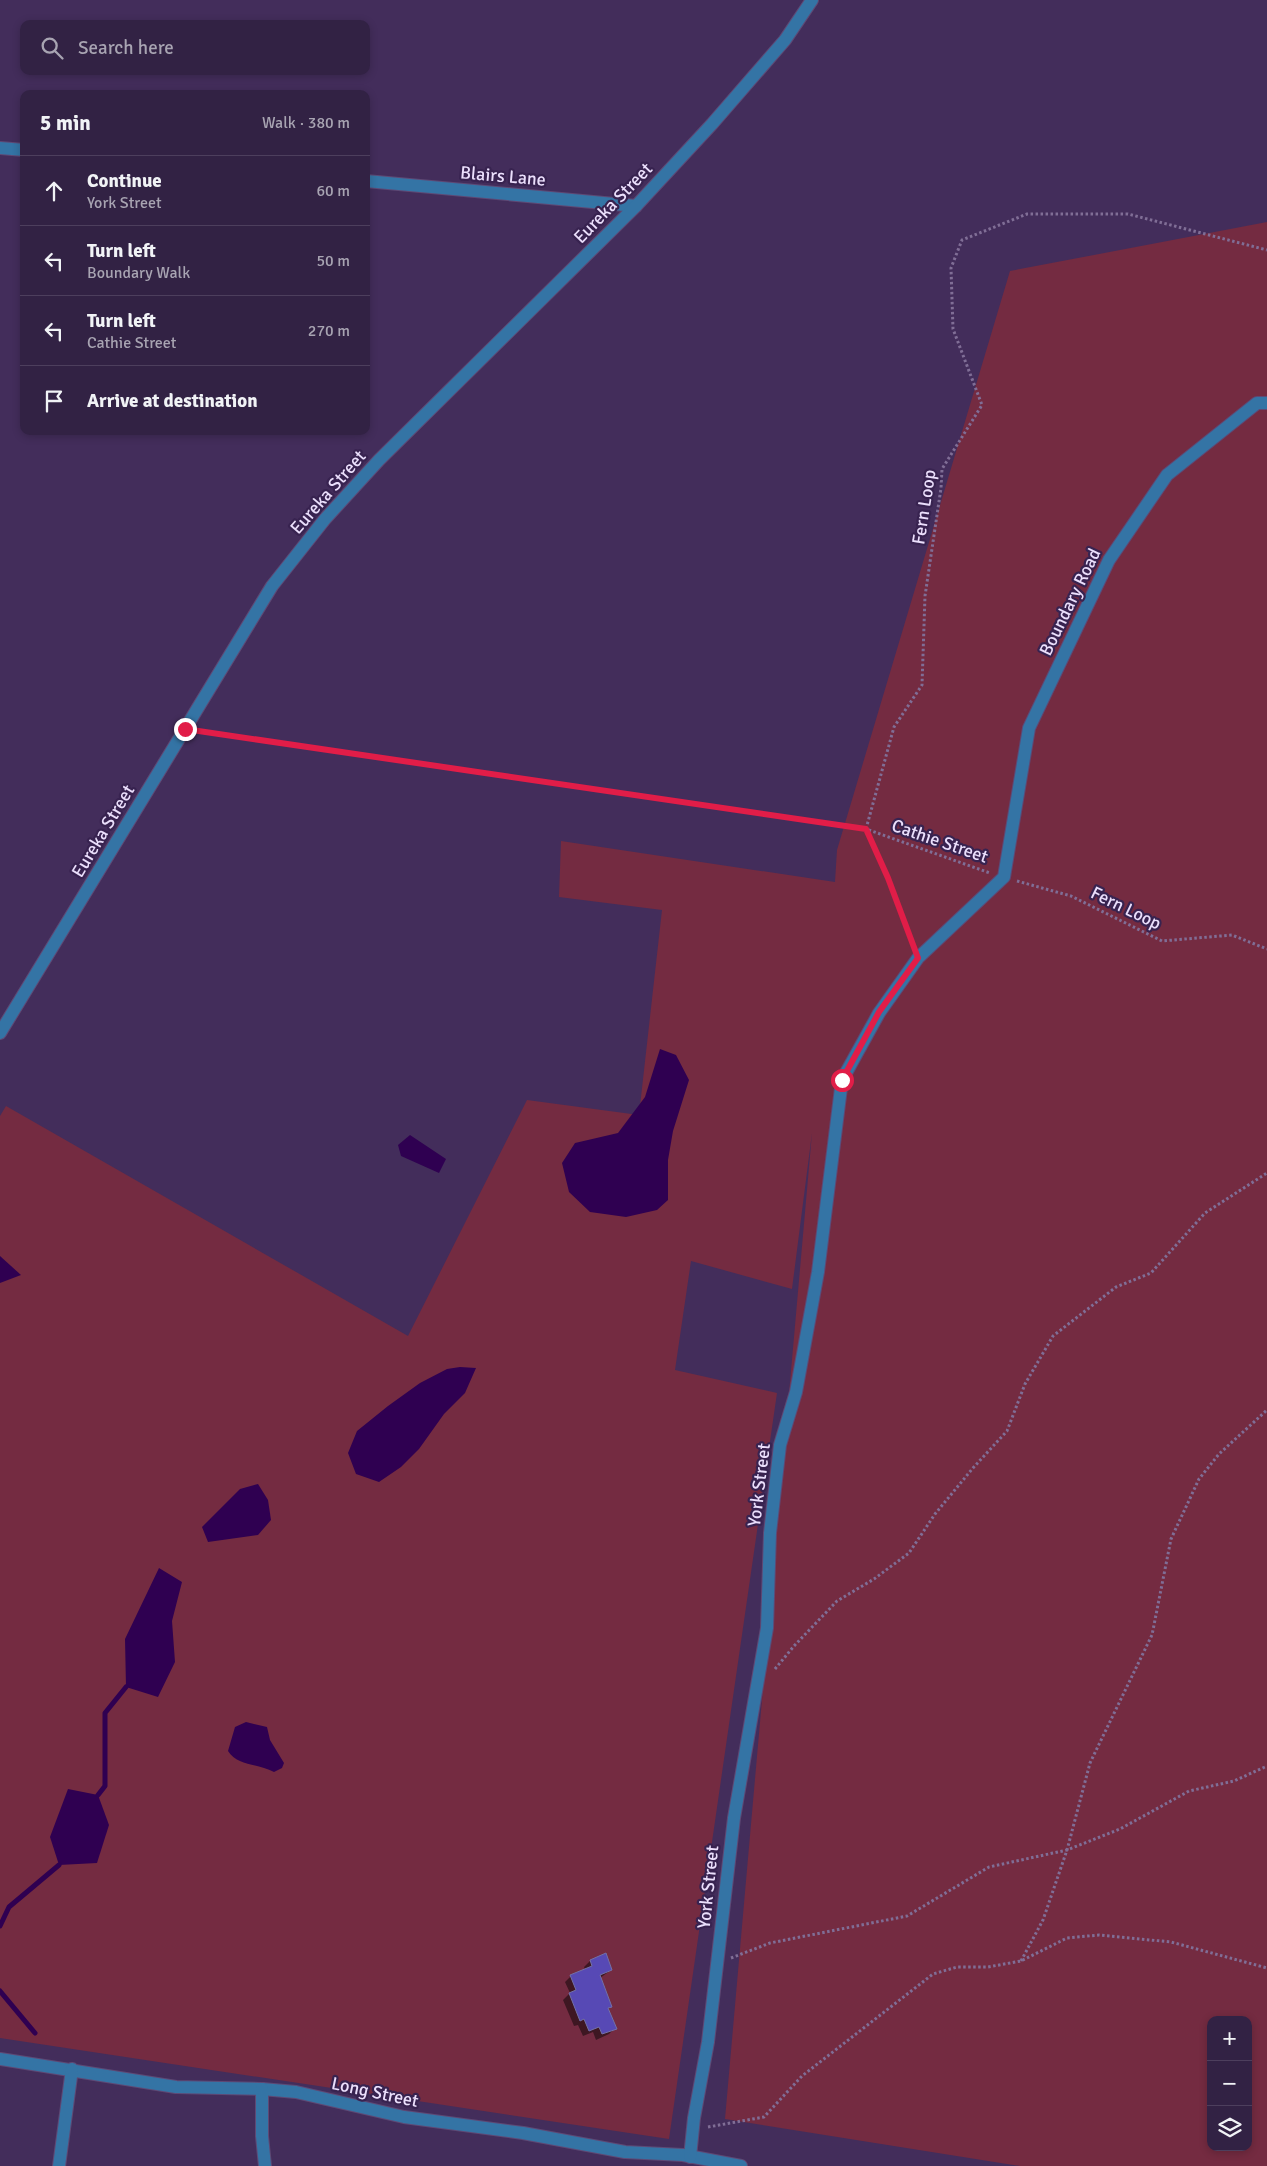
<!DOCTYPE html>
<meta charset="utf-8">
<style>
body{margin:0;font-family:Signika,sans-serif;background:#3a2a4b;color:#f1f3f6}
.controls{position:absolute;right:15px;bottom:15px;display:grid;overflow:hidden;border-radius:10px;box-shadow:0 2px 8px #0003}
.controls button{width:45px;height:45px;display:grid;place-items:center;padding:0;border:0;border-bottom:1px solid #4d3f5d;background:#322244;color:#f1f3f6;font:25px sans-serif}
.stop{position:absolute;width:15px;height:15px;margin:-11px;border:4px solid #e11d48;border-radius:50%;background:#fff}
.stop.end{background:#e11d48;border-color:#fff;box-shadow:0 1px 5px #0008}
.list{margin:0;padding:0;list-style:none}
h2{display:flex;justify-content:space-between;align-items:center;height:65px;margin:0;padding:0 20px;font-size:21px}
h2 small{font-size:16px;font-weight:400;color:#a8a4b2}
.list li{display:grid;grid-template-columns:32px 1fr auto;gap:15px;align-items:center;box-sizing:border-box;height:70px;padding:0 20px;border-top:1px solid #4d3f5d}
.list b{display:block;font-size:19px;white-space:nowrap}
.list p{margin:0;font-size:16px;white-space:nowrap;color:#a8a4b2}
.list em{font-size:16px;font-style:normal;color:#a8a4b2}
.icon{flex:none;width:28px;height:28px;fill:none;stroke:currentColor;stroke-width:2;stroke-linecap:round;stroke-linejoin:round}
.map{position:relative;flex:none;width:1267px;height:2166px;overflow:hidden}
.search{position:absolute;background:#322244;box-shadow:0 2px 8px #0003;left:20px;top:20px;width:350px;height:55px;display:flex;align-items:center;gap:12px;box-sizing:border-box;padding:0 18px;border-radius:10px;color:#a8a4b2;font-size:19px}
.panel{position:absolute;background:#322244;box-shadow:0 2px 8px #0003;left:20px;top:90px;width:350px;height:345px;border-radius:10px}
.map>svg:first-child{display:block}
.green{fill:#742b41;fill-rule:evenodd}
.water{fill:#2f0051}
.shadow{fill:#0007}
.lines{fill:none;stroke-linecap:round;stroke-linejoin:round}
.stream{stroke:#2f0051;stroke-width:5}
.building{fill:#5749b5;stroke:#7271a6}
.minor-casing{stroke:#5e4975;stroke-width:14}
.path{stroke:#806e96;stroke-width:3;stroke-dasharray:2.5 2.5;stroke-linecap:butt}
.minor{stroke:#3474a5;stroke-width:12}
.route{stroke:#e11d48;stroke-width:6}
.labels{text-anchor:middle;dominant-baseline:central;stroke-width:4.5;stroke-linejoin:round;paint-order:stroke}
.street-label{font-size:18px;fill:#ebdffc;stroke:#382350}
</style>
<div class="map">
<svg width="1267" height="2166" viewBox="0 0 1267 2166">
<rect width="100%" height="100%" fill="#432d5b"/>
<path class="green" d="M1267,222v1944h-247l-295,-47 87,-986 -20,156 -101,-28 -16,109 102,23 -108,746 -669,-101v-922l6,-10 402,230 119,-236 112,15 23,-205 -103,-13 2,-56 274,41 2,-32 173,-579zM1211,2020h37v127h-37z"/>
<g class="water">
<polygon points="660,1049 676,1055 689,1080 673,1131 668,1160 668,1200 657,1210 626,1217 590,1212 569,1192 562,1163 575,1143 618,1133 645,1097"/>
<polygon points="410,1135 446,1159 439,1173 401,1156 398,1145"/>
<polygon points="0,1256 21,1275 0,1283"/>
<polygon points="460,1367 476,1368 465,1393 444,1414 419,1449 401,1467 379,1482 356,1474 348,1453 357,1431 388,1406 420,1383 447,1369"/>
<polygon points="258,1484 268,1500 271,1520 258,1535 208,1542 202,1527 240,1489"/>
<polygon points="159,1568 182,1582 172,1621 175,1662 158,1697 126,1687 125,1639"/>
<path d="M246,1722l21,5 3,13 14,23 -2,5 -8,4c-17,-9 -37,-6 -46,-21l7,-24z"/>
<polygon points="68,1789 98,1795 109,1825 97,1863 59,1865 50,1837"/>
</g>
<polygon class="shadow" points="590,1961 611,1970 600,1978 611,2006 608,2010 615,2028 609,2034 596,2040 593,2032 583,2036 578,2025 574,2026 563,2000 570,1993 565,1982 571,1976 585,1970 584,1967"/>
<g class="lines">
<g class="stream">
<polyline points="98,1795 105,1786 105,1713 126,1687"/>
<polyline points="0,1926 9,1907 59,1865"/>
<polyline points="0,1991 35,2033"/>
</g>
</g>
<polygon class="building" points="606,1953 612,1970 600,1975 612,2007 608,2008 617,2029 602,2034 599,2027 589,2031 584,2019 580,2021 569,1993 576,1990 570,1975 592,1966 590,1960"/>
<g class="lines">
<g class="minor-casing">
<g id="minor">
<polyline points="0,148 24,150"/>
<polyline points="366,181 636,206"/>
<polyline points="0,1033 272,586 325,519 379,460 636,206 712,124 785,40 812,0"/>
<polyline points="0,2059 176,2087 262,2089 296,2092 404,2117 523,2133 625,2152 683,2155 741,2166"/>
<polyline points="262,2089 262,2136 265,2166"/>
<polyline points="690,2157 694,2118 708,2042 734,1818 767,1628 770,1533 780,1445 796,1392 818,1272 842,1080 879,1013 918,958 1004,877 1029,728 1109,560 1167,475 1257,403 1267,403"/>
<polyline points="59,2166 72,2069"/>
</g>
</g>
<g class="path">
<polyline points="201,731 866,829 990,873"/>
<polyline points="866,829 894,727 922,685 925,596 941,488 942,469 982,405 953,329 951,268 962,240 1027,214 1128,214 1267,250"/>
<polyline points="866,830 888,878 913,944"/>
<polyline points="1017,881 1071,896 1162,941 1232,935 1267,949"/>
<polyline points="775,1669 794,1646 837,1601 874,1579 909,1553 935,1514 973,1468 1007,1431 1025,1384 1053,1336 1116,1287 1151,1273 1205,1213 1267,1173"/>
<polyline points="731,1958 770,1943 907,1916 989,1867 1067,1850 1120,1829 1189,1791 1234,1781 1267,1766"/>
<polyline points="1021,1961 1043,1920 1067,1850 1090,1763 1152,1635 1171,1539 1199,1479 1219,1454 1267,1410"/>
<polyline points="708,2127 764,2117 802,2076 933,1974 957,1967 988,1967 1021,1961 1067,1938 1099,1935 1171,1942 1267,1968"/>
</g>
<use href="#minor" class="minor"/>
</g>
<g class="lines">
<polyline class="route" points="185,729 866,829 888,878 918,958 879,1012 842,1080"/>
</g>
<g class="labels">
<g class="street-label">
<text transform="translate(503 176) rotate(5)">Blairs Lane</text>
<text transform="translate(613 203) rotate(-46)">Eureka Street</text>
<text transform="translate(328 492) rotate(-49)">Eureka Street</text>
<text transform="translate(924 507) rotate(-81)">Fern Loop</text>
<text transform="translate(1070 602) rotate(-64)">Boundary Road</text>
<text transform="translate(103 831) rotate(-59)">Eureka Street</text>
<text transform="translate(940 841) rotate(19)">Cathie Street</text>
<text transform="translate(1126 908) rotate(26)">Fern Loop</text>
<text transform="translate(759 1485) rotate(-83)">York Street</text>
<text transform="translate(708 1887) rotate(-84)">York Street</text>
<text transform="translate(375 2092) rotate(12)">Long Street</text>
</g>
</g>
</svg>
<div class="controls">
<button>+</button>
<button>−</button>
<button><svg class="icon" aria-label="layers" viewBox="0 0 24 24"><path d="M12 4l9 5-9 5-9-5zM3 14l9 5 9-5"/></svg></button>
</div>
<div class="stop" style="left:842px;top:1080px"></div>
<div class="stop end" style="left:185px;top:729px"></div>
<div class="search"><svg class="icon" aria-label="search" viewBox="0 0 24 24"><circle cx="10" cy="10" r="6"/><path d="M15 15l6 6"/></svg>Search here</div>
<section class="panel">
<h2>5 min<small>Walk · 380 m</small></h2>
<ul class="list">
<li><svg class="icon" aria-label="ahead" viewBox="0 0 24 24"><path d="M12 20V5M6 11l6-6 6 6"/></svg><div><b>Continue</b><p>York Street</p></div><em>60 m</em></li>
<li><svg class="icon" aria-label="left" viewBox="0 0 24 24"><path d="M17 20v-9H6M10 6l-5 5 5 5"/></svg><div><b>Turn left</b><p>Boundary Walk</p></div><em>50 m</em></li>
<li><svg class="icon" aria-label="left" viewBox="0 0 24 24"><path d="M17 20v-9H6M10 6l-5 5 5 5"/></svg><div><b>Turn left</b><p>Cathie Street</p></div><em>270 m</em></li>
<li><svg class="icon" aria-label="arrive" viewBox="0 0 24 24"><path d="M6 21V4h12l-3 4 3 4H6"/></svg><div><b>Arrive at destination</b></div></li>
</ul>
</section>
</div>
